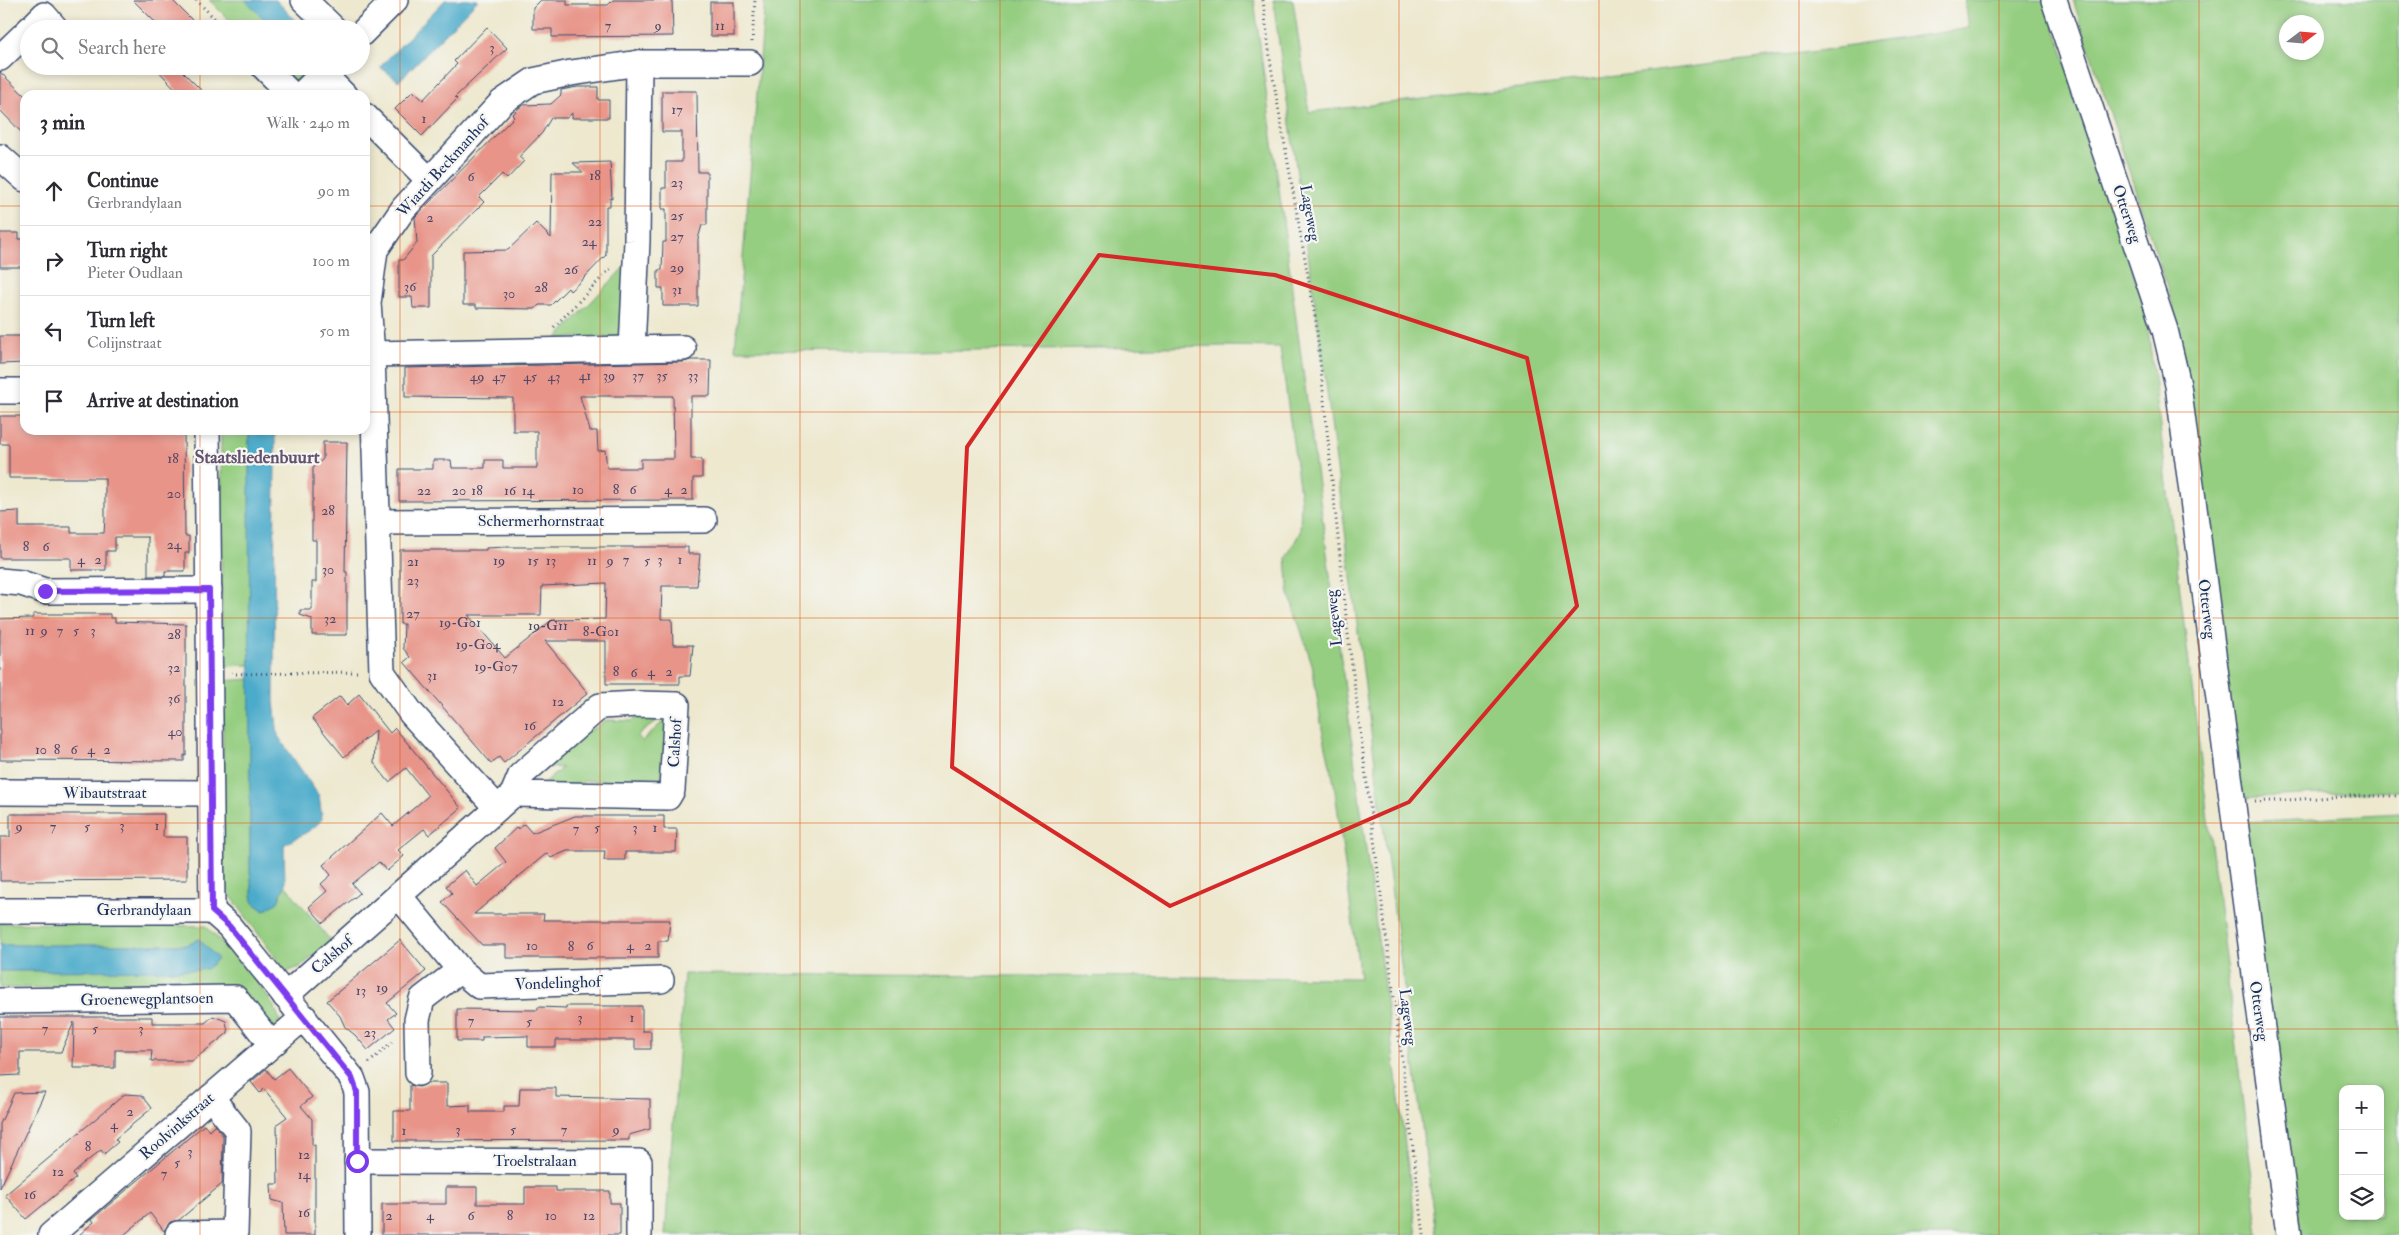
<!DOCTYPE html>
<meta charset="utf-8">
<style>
body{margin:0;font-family:"IM FELL Double Pica",serif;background:#f7f7f7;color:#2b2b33}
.controls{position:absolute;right:15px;bottom:15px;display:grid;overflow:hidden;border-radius:10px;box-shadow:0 2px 8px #0003}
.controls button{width:45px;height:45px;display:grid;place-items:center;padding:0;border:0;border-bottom:1px solid #e1e1e2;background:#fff;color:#2b2b33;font:25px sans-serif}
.compass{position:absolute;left:2279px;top:15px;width:45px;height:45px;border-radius:50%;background:#fff;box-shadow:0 2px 8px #0003;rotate:74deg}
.stop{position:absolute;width:15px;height:15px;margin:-11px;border:4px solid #7c3aed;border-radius:50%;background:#fff}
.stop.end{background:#7c3aed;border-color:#fff;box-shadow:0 1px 5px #0008}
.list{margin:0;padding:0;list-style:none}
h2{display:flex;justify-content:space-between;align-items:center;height:65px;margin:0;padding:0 20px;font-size:21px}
h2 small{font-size:16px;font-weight:400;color:#7c7c81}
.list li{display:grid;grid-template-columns:32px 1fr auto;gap:15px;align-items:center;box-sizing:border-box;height:70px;padding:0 20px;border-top:1px solid #e1e1e2}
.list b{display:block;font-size:19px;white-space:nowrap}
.list p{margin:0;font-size:16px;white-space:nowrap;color:#7c7c81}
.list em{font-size:16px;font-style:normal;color:#7c7c81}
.icon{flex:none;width:28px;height:28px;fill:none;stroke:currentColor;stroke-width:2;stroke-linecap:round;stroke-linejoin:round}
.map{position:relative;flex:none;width:2399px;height:1235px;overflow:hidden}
.search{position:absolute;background:#fff;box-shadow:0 2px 8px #0003;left:20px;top:20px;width:350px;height:55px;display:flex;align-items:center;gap:12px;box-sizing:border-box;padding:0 18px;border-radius:28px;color:#7c7c81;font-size:19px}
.panel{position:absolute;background:#fff;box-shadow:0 2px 8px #0003;left:20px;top:90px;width:350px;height:345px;border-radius:15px}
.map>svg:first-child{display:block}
.green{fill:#95ce81;stroke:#587e70;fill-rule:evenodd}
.water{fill:#4babca;stroke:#336d94}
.building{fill:#e89489;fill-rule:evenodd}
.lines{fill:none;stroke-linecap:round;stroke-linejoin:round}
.minor-casing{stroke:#3a4b6f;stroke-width:28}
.path{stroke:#3a4b6f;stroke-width:3;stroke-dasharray:1 4;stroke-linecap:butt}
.minor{stroke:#fff;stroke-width:25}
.route{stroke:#7c3aed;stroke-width:6}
.marked{fill:none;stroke:#d62828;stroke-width:4;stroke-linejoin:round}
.grid{fill:none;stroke:#de5710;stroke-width:1;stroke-opacity:0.55}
.labels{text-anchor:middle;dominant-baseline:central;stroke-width:4.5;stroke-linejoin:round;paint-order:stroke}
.number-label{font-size:14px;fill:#4e4869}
.street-label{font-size:16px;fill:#1b2f5e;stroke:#f6f6f2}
.neighbourhood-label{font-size:18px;font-weight:bold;fill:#63526d;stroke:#f6f6f2}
</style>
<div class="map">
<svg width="2399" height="1235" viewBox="0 0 2399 1235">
<rect width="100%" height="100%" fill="#f6f6f2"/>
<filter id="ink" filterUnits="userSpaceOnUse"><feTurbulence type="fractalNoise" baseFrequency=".02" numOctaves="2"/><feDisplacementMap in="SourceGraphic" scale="10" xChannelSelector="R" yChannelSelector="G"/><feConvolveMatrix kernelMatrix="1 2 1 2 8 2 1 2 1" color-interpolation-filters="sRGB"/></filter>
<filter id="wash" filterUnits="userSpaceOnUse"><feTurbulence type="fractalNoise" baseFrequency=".0096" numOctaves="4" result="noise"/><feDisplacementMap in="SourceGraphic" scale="20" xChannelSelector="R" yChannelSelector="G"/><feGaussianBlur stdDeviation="1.12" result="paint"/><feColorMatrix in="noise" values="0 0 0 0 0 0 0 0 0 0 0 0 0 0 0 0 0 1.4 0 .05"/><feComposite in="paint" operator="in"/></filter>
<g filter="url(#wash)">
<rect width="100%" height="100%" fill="#ede8ce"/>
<g class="green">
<polygon points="209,0 245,0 274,29 238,29"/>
<polygon points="765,0 1254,0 1417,1235 665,1235 684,974 1360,978 1334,783 1322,729 1312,664 1289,594 1286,558 1300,532 1301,501 1280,347 1222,346 910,351 735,350"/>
<polygon points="1273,0 1293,0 1309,112 1503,90 1818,51 1969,28 1965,0 2046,0 2119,226 2144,308 2148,329 2259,1235 1436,1235 1325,376"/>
<path d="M2073,0h326v790l-158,8 -59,-449 -9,-44zM2286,22h30v30h-30z"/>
<polygon points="276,66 314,66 298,86"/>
<polygon points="629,262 625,337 557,338"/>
<polygon points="221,430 249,430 250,665 222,666"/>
<polygon points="250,679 250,870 253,903 264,911 278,902 285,885 331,941 300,967 286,972 228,892 223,873 223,681"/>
<polygon points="648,711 666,714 637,736 642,741 666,719 669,720 660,786 652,787 652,781 584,781 579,787 540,786 562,768 549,767 532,780 585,730 594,729 606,720 631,721"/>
<path d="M2399,813v422h-105l-50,-413zM2343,1089h37v127h-37z"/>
<path d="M0,923l206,3c20,22 68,68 74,96l-10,8 -37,-45 -233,3v-17l198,-1 1,-31 -11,6h-188z"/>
</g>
<g class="water">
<polygon points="245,0 276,0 303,29 274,29"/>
<polygon points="445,0 478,0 399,81 380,67"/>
<path d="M249,430h26l-1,272 4,34 41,60 3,23c-11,14 -23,16 -38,26l1,40 -7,17 -14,9 -11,-8 -3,-33z"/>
<polygon points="199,939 218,959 207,969 198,970 0,971 0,945 188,945"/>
</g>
<g id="blocks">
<g class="building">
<polygon points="133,0 172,0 201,29 162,29"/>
<polygon points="541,0 567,0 567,5 608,5 613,0 672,0 673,36 552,37 552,29 533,29 533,8"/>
<rect x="710" y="2" width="24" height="34"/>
<polygon points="487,27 507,48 455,97 457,99 422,136 395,109 413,91 423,100 457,64 454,61"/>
<polygon points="154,66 177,66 206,95 181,95"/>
<polygon points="0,72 25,96 25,136 0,110"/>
<polygon points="578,87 598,87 598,100 609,100 609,118 572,118 572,113 567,118 551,118 542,133 519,157 524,161 507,179 502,174 479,197 484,202 431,256 431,308 413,308 412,297 399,297 399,260 403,260 417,243 415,217 514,117 512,115 518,109 523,105 551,104 561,95 561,90"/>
<polygon points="662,91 697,91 698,172 707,172 707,225 702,225 698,239 698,306 663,306 663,288 658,288 658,270 662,270 663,242 666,242 666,209 662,209 662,188 666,188 666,162 682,162 682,132 662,132"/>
<polygon points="610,162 612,199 610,198 610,206 606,206 606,255 585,277 570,291 568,288 551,305 539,305 535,309 476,308 476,305 463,305 463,251 508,250 536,223 551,238 552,172 583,172 573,163"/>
<polygon points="0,233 19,233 19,239 25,239 25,267 0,267"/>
<polygon points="0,336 25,336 25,363 0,364"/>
<path d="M691,360h20l-1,36h-19v63h11v19h-9v22l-294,1v-32h34v-9h18l1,8h33v-8h18v8h34v-37h-24v-33l-108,-1v-29l278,-6zM580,396h93l1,63h-33v9h-34l-2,-18 -7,1 -1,-20h-7z"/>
<polygon points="0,416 25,416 25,430 184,431 185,536 189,536 189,553 185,553 185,571 165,571 165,576 148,576 148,537 115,537 115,551 106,551 106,570 71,570 71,558 0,558 0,512 19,511 19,527 71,527 71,533 104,533 105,519 105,478 9,478 9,444 0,444"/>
<polygon points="323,442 347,442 345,572 347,572 347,635 312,635 312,619 300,615 300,610 312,610 312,582 316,582 316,540 312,540 312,501 313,501 313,468 323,459"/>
<path d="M505,547h183v7h12l-3,32h-35l-1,33h11l1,26h20l-3,31h-10v8h-74v-43h-61l43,52 -84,70 -5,-6 -8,6 -87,-101 6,-5 -7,-9 1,-24h-4v-74h86v-2zM606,583l-1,36 -53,1 -47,38 -37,-43h73l1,-29z"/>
<polygon points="33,614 110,614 110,618 115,618 115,622 186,624 186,756 184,755 184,761 0,760 0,619 33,618"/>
<polygon points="359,694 390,733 395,728 461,808 429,835 424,829 398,850 404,856 387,871 379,862 352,884 360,893 323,923 309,907 327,891 321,884 331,875 323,865 382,813 393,826 428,796 406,768 389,782 374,763 376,730 344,757 312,718 340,696 347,705"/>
<polygon points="10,814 164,814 163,837 187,837 187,880 0,881 0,837 10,837"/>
<polygon points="575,816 664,816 664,829 677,829 676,852 625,852 625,860 604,860 605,851 567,851 551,858 547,853 474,914 544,914 543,920 670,920 668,941 658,941 658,958 506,958 506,945 482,945 442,902 452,893 446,886 465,870 477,886 506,862 495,848 517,827 518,829 524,824 532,833"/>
<polygon points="400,940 426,971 387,1003 396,1013 388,1019 395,1028 368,1050 355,1035 345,1027 340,1016 327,1001"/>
<polygon points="566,1006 642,1006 642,1031 651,1031 651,1049 635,1049 635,1040 556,1040 556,1047 528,1047 528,1036 482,1037 482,1041 457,1041 457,1009 538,1010 538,1007 566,1008"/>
<polygon points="213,1016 226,1021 228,1033 192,1061 151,1061 152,1050 115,1050 115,1068 73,1068 74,1022 61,1052 20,1052 20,1075 0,1076 0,1017 152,1017 152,1023 205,1023"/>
<polygon points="288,1068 312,1097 301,1106 312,1119 312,1145 315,1145 315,1235 284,1235 283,1203 272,1200 271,1184 278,1184 277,1124 287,1117 264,1089 260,1093 251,1082 266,1069 274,1079"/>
<polygon points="428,1083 447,1083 447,1106 470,1105 470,1112 504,1112 504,1106 519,1106 520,1088 556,1088 556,1097 650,1099 650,1129 629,1135 629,1140 394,1141 394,1111 410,1111 410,1085 419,1087"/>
<polygon points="45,1092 22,1141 0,1188 0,1124 14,1093"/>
<polygon points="125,1094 142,1095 152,1108 115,1139 118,1142 104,1154 101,1150 86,1162 73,1174 76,1178 26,1219 5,1195"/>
<polygon points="204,1125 209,1131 215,1125 223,1136 222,1184 179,1220 170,1222 164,1231 150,1213 124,1235 79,1235 94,1222 92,1219"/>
<polygon points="446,1187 477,1187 477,1204 525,1204 525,1187 556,1187 556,1191 610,1191 610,1203 620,1203 620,1235 382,1235 382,1204 446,1204"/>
</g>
</g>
</g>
<g filter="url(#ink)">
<use href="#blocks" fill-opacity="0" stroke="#3a4b6f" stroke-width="1"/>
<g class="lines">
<g class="minor-casing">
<g id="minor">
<polyline points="304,0 334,29"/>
<polyline points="2054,0 2165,330 2178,385 2289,1235"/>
<polyline points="30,29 44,15 56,29"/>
<polyline points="361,34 395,0"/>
<polyline points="0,58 29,30"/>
<polyline points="263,66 292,95"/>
<polyline points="323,74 344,95"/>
<polyline points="301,95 330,66"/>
<polyline points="365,116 429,180"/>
<polyline points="0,157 25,179"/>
<polyline points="683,348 372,354 368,303 375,250 404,208 502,102 533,81 571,73 639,63 750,63"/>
<polyline points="632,349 637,241 639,63"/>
<polyline points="372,354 382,672 411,713 497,808"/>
<polyline points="0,391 25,391"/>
<polyline points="207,430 212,911"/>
<polyline points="378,522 704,520"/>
<polyline points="0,581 21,583 45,591 209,590"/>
<polygon points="638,704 677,705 672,790 668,797 513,794 521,775 600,706"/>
<polyline points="0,792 210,793"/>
<polyline points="399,896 460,970 479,986 661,980"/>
<polyline points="0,911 212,911 229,926 352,1078 357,1092 358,1235"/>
<polyline points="285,996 510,797"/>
<polyline points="0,1001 235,998 271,1044"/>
<polyline points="418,1073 417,1020 422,999 460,970"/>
<polyline points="357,1161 639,1162 639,1235"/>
<polyline points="178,1234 235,1233 238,1131 211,1097"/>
<polyline points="51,1235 304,1017"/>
</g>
</g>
<g class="path">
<polyline points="196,0 225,29"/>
<polyline points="1263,0 1271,66 1316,322 1347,626 1424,1235"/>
<polyline points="752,42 755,0"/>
<polyline points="554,327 612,267"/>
<polyline points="231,674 360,672"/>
<polyline points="2255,802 2350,796 2399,796"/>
<polyline points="369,1063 394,1040"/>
</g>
<use href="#minor" class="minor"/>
</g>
</g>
<g class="lines" filter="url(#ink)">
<polyline class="route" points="45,591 209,590 212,911 229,926 352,1078 357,1092 357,1161"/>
</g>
<path class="marked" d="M1099,255l176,20 252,83 50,248 -168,196 -239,104 -218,-139 15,-320z"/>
<path class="grid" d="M200,0v29M400,0v1235M600,0v1235M800,0v1235M1000,0v1235M1200,0v1235M1399,0v1235M1599,0v1235M1799,0v1235M1999,0v1235M2199,0v1235M200,66v29M0,206h25M365,206h2034M0,412h25M365,412h2034M200,430v805M0,618h2399M0,823h2399M0,1029h2399"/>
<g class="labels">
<g class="number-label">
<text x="608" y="25">7</text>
<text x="658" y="25">9</text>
<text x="720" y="25">11</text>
<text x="492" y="47">3</text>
<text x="677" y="109">17</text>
<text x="424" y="118">1</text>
<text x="595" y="175">18</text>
<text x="471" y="176">6</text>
<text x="677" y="182">23</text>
<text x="677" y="215">25</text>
<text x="430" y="217">2</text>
<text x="595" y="221">22</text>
<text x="677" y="236">27</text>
<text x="589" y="241">24</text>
<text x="677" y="267">29</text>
<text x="571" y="269">26</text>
<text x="410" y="286">36</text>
<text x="541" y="287">28</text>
<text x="677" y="289">31</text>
<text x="509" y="293">30</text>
<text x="585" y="375">41</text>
<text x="609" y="375">39</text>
<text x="638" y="375">37</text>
<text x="662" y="375">35</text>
<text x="693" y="375">33</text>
<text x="477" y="376">49</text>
<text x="499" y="376">47</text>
<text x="530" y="376">45</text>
<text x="554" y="376">43</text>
<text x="173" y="458">18</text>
<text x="578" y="489">10</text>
<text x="616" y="489">8</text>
<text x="633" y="489">6</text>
<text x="668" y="489">4</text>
<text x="684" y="489">2</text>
<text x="424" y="490">22</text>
<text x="459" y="490">20</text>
<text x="477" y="490">18</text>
<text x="510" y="490">16</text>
<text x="528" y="490">14</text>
<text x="174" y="493">20</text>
<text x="328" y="510">28</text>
<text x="174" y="544">24</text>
<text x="26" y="546">8</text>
<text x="46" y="546">6</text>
<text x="81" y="559">4</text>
<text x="98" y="559">2</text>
<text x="626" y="559">7</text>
<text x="660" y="559">3</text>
<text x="680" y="559">1</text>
<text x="499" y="560">19</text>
<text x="533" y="560">15</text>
<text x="551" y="560">13</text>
<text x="592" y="560">11</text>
<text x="610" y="560">9</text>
<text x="647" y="560">5</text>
<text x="413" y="561">21</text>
<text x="328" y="569">30</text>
<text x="413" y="580">23</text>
<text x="413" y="613">27</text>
<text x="330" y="618">32</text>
<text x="460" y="622">19-G01</text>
<text x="548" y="625">19-G11</text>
<text x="30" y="630">11</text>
<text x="44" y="630">9</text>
<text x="60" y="630">7</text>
<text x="76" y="630">5</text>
<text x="93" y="630">3</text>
<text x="601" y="631">8-G01</text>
<text x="174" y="634">28</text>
<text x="478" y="644">19-G04</text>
<text x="496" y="666">19-G07</text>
<text x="174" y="667">32</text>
<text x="616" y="671">8</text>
<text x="651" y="671">4</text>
<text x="669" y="671">2</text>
<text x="634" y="672">6</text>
<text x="432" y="675">31</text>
<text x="174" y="698">36</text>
<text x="558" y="701">12</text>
<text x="530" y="725">16</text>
<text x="175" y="731">40</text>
<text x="41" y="749">10</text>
<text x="57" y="749">8</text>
<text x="74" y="749">6</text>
<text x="91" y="749">4</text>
<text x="107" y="749">2</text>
<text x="122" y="825">3</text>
<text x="157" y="825">1</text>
<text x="19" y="826">9</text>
<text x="53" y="826">7</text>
<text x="87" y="826">5</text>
<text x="597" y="827">5</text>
<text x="635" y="827">3</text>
<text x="655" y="827">1</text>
<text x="576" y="828">7</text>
<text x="532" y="945">10</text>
<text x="590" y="945">6</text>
<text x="630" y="945">4</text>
<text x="648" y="945">2</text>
<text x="571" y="946">8</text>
<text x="382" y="987">19</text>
<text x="361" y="990">13</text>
<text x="580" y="1017">3</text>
<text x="632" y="1017">1</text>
<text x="471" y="1020">7</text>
<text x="529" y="1021">5</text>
<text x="45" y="1028">7</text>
<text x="95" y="1028">5</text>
<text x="141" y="1028">3</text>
<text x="370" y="1032">23</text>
<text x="130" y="1111">2</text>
<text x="114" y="1124">4</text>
<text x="458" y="1129">3</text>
<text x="513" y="1129">5</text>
<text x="564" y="1129">7</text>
<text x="616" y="1129">9</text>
<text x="404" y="1130">1</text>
<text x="88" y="1146">8</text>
<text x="190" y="1151">3</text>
<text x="304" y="1154">12</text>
<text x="177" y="1162">5</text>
<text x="58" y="1171">12</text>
<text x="164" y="1173">7</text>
<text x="304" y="1174">14</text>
<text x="30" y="1194">16</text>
<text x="304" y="1212">16</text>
<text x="389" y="1215">2</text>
<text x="430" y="1215">4</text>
<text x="471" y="1215">6</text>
<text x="510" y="1215">8</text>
<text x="551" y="1215">10</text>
<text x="589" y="1215">12</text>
</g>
<g class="street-label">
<text transform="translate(443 167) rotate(-48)">Wiardi Beckmanhof</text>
<text transform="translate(1310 213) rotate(80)">Lageweg</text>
<text transform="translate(2127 214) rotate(71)">Otterweg</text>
<text x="541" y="521">Schermerhornstraat</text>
<text transform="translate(2207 609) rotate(83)">Otterweg</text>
<text transform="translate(1334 618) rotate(-96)">Lageweg</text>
<text transform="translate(675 743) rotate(-87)">Calshof</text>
<text x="105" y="793">Wibautstraat</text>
<text x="144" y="910">Gerbrandylaan</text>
<text transform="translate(332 955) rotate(-41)">Calshof</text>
<text transform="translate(558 983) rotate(-2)">Vondelinghof</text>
<text transform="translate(147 999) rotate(-1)">Groenewegplantsoen</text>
<text transform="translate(2259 1011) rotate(82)">Otterweg</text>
<text transform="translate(1408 1017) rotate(83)">Lageweg</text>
<text transform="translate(177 1126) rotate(-41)">Roolvinkstraat</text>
<text x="535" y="1161">Troelstralaan</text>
</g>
<g class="neighbourhood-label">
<text x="257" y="457">Staatsliedenbuurt</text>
</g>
</g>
</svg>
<div class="controls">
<button>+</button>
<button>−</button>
<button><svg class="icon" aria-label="layers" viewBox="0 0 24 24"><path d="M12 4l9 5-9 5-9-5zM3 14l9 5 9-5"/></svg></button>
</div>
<svg class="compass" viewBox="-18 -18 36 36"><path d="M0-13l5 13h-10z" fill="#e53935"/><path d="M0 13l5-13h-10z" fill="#7c7c81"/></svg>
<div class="stop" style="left:357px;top:1161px"></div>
<div class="stop end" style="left:45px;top:591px"></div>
<div class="search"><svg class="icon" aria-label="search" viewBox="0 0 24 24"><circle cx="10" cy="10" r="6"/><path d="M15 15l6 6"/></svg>Search here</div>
<section class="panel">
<h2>3 min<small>Walk · 240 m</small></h2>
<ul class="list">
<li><svg class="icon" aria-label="ahead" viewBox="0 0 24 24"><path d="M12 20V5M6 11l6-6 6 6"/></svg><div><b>Continue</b><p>Gerbrandylaan</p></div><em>90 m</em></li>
<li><svg class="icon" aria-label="right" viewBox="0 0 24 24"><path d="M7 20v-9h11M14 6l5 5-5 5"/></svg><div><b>Turn right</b><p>Pieter Oudlaan</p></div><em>100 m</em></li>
<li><svg class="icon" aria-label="left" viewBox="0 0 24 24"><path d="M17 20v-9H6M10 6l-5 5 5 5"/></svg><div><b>Turn left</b><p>Colijnstraat</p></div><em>50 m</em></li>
<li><svg class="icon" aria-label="arrive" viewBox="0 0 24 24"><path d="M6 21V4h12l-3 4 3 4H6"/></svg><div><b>Arrive at destination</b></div></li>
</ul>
</section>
</div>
